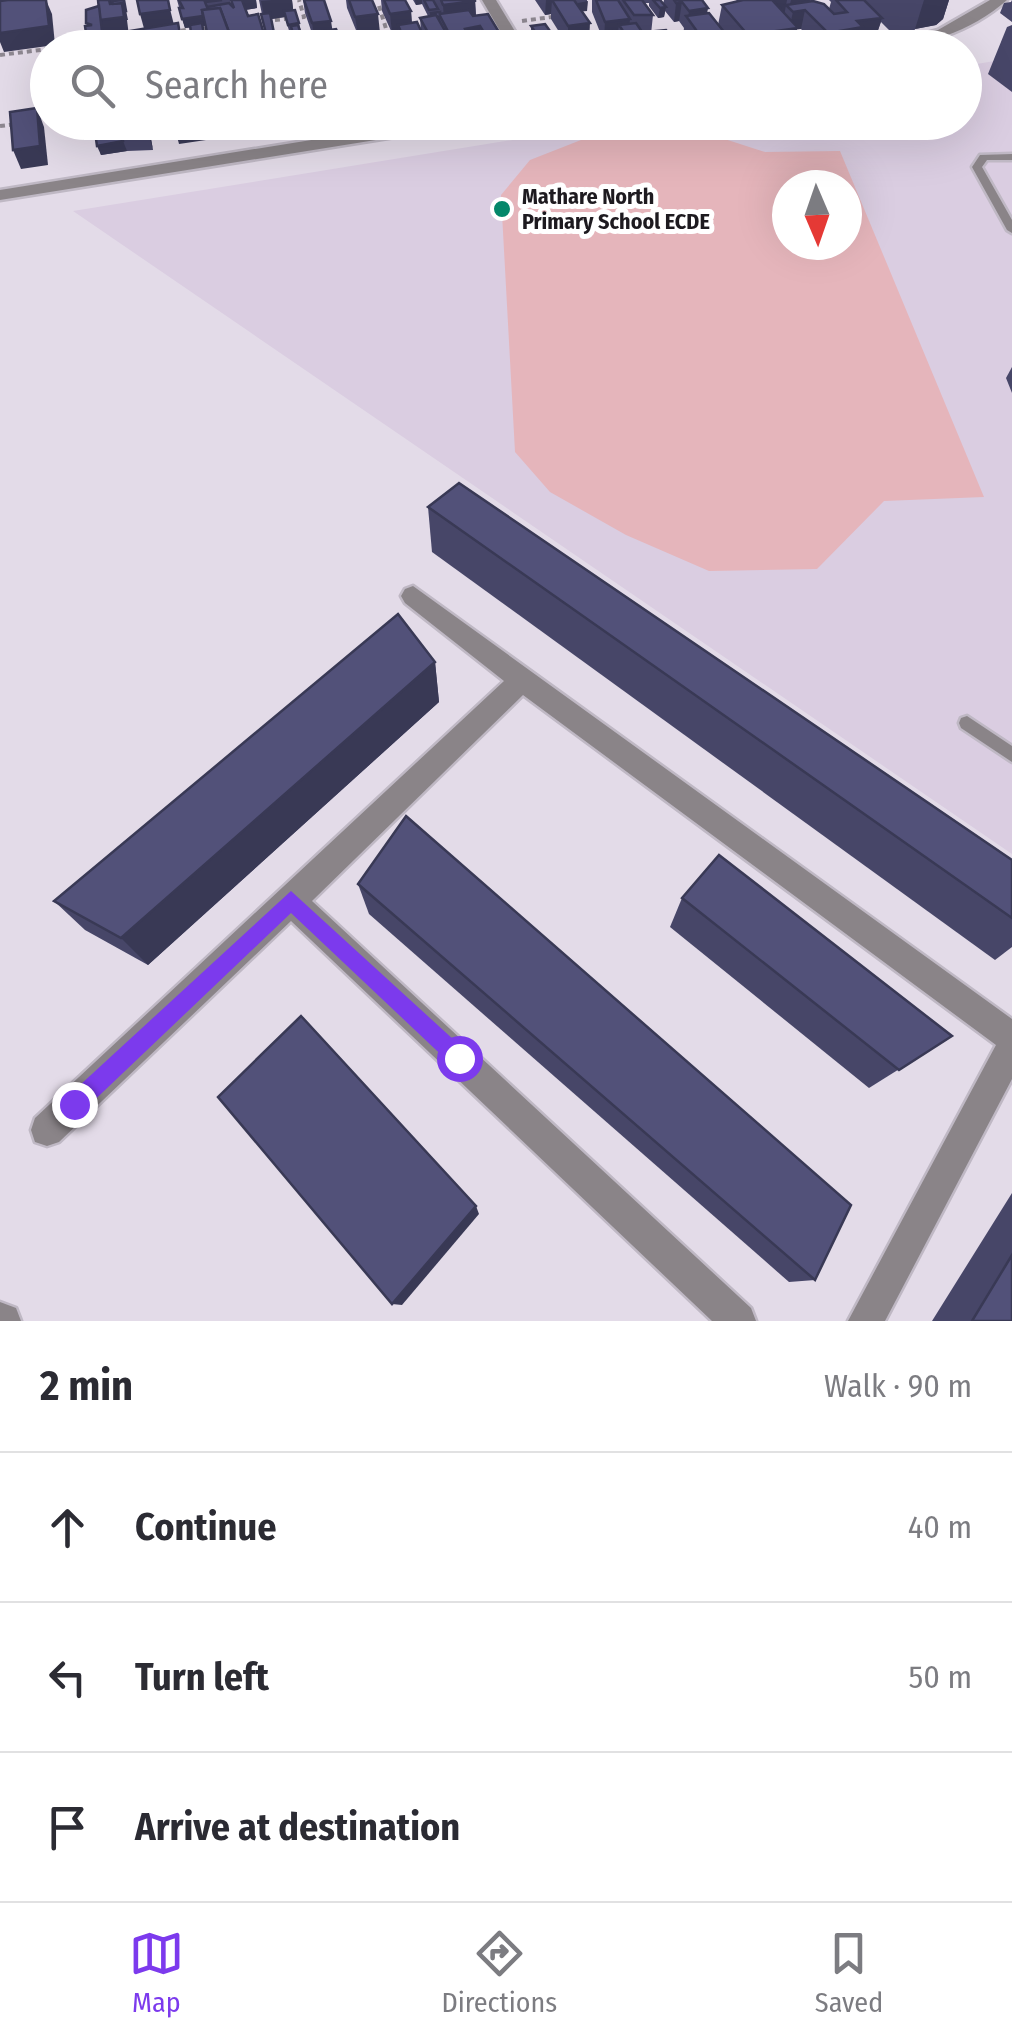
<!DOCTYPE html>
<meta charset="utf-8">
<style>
body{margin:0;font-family:"Fira Sans Condensed",sans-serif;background:#f7f7f7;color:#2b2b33}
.compass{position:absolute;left:772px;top:170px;width:90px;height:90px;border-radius:50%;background:#fff;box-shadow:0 10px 40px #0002;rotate:178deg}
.stop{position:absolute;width:30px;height:30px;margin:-22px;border:8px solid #7c3aed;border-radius:50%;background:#fff}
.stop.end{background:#7c3aed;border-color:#fff;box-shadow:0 2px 10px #0008}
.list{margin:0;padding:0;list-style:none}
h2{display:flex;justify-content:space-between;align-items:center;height:130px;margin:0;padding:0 40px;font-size:42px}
h2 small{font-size:32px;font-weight:400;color:#7c7c81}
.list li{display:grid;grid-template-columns:65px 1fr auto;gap:30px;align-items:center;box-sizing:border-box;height:150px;padding:0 40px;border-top:2px solid #e1e1e2}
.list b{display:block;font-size:38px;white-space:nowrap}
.list em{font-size:32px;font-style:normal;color:#7c7c81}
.icon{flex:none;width:55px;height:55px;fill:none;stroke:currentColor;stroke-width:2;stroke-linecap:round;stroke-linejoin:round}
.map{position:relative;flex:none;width:1012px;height:1321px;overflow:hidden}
.search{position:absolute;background:#fff;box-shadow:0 10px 40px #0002;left:30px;right:30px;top:30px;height:110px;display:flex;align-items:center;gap:25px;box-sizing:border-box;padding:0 35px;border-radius:55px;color:#7c7c81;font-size:38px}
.sheet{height:580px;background:#fff}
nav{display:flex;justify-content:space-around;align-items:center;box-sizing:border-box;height:140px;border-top:2px solid #e1e1e2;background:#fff;font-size:28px;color:#7c7c81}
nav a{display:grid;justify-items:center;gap:5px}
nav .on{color:#7c3aed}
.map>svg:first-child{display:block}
.built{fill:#dacde1;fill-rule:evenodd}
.green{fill:#e5b5bb;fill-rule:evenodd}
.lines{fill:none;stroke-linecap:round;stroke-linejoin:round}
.service-casing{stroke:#bfb8c4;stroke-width:5}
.minor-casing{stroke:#bfb8c4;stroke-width:5}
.path{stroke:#8d8790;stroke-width:4;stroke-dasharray:5 4;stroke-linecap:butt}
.service{fill:#8a8488;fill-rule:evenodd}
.minor{fill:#8a8488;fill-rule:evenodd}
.wall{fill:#474668;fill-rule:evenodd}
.shaded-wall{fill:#393955}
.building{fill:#525179;stroke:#393955;stroke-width:2.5}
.route{fill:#7c3aed}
.poi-dot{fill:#04876a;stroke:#fff;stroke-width:4}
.labels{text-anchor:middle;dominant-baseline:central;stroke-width:10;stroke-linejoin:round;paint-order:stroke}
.far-poi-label{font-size:22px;font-weight:bold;fill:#1d1a1f;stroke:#fff;text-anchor:start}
</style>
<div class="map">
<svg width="1012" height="1321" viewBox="0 0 1012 1321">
<rect width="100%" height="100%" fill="#e3dbe8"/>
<path class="built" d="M1012,58v796l-939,-643 544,-88 347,-1 1,-56zM787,185h60v60h-60z"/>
<path class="green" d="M634,130l69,2 62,20 75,-1 144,346 -100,4 -67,68 -108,2 -83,-36 -76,-43 -35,-40 -14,-257 29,-35 51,-20zM787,185h60v60h-60z"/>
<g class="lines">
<g class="service-casing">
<g id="service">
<polygon points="1012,154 1012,160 987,160 982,167 1012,220 1012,233 1007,230 972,167 980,155"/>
<polygon points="967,716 1012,746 1012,762 961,728 959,723 961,718"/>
</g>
</g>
<g class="minor-casing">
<g id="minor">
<polygon points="482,0 496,0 525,48 510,48"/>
<path d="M990,0h17c-36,32 -85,48 -133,48l64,-18z"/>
<polygon points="423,122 465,122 457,127 0,200 0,190"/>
<polygon points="413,586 1012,1019 1012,1079 885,1321 848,1321 996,1045 523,695 312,901 751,1308 756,1321 712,1321 291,921 59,1142 47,1146 35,1142 31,1130 35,1118 504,681 405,603 401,596 405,589"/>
<polygon points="0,1302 16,1308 21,1321 0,1321"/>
</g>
</g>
<g class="path">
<polyline points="379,6 392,48"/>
<polyline points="266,21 304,17 299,0"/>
<polyline points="522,21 559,16"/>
<polyline points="205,27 208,48"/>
<polyline points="172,32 214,26"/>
<polyline points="640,39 692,31"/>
<polyline points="57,48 80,44"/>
<polyline points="0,55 48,49"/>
<polyline points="0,126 17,124"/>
</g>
<use href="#service" class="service"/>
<use href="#minor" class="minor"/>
</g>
<g class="wall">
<polygon points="177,0 230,0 232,6 242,0 256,0 257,8 245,10 267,48 211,48 206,26 185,28"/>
<path d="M259,0h33l1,10 6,13 5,24 -35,1zM285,17l5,17h2l1,5 -7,5 -10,2 -5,-27z"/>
<polygon points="303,0 324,0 332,30 338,35 362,48 317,48 305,13"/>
<polygon points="346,0 372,0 380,33 358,35 347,8"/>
<polygon points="381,0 405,0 411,11 412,23 421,31 420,18 428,16 422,4 416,5 413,0 475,0 476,15 502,48 401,48 399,32 392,33 382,11"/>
<polygon points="535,0 587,0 587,11 582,11 589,42 580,43 583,48 503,48 503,46 535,41 531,36 531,26 550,31 551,41 551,36 561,35 551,19 551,14 545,15"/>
<polygon points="592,0 661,0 663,4 664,0 662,0 702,0 707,13 718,25 722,5 737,1 736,0 810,0 829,9 831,2 829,0 949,0 943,19 936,25 915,29 914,32 892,33 881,22 876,36 860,39 858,46 851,48 819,48 801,29 797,29 793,48 692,48 683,35 684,28 679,21 674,22 665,11 664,17 658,18 649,6 649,3 644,3 653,15 651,34 644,34 653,48 592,48 593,34 600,32 592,12"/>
<polygon points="1012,0 1012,22 1000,13 1004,3 1011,2"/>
<polygon points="1012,25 1012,92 988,74 1007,27"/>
<polygon points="656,31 678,48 660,48 655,41"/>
<polygon points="77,122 118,122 119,128 119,122 148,122 153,150 127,151 101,155 96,138 84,140"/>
<polygon points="1012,367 1012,393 1006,378"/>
<polygon points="428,507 1012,860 1012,947 995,960 432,552"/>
<polygon points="435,662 439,702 148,965 85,930 54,901"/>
<polygon points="358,884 815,1280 789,1282 369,914"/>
<polygon points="682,898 952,1036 869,1088 670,927"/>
<polygon points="1012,1193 1012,1321 932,1321"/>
</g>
<g class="shaded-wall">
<polygon points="46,0 52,14 55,45 4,52 0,42 0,33"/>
<polygon points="97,0 124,0 128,20 127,20 129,36 122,37 124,48 106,39 104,32 105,40 89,42 86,33 99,7"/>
<polygon points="243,0 256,0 257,8 245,10"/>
<polygon points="272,0 292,0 294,16 284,11 285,17 265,20 261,1"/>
<polygon points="415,0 422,0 422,4 416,5"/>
<polygon points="546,0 565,0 552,0 551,14 545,15"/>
<polygon points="771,0 787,0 784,16"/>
<polygon points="791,0 810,0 808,12 805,10 801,29 797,29 793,48 746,48 748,35 789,29 793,12 789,8"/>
<polygon points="924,0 949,0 943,19 936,25 915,29"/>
<polygon points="168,1 175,29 145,32 140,14"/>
<polygon points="475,1 476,19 444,20 443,5"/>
<polygon points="588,1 587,11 577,12 578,3"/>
<polygon points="682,2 679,21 674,22 676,3"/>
<polygon points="666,7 664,17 658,18 660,8"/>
<polygon points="708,8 705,27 688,19 689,11"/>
<polygon points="411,11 412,30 398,25 399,32 392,33 390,14"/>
<polygon points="222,14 224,23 185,28 182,19"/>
<polygon points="378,14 380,33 358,35 355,17"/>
<polygon points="882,18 876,36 860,39 858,46 825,48 828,33 857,21"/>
<polygon points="630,19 628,38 619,25 617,39 604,41 605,22"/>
<polygon points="331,21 334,40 315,32 316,42 315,42 312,23"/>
<polygon points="590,23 589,42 568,45 568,26"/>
<polygon points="480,26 481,41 502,37 502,48 479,48 479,41 474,33 474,46 455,48 465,29"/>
<polygon points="550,31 550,40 536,43 536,33"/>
<polygon points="180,34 182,44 180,44 180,48 178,48 178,44 155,48 153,38"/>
<polygon points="302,37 304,47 296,48 294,38"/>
<polygon points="275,38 276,48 270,48 268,41"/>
<polygon points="216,40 218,48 211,48 209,41"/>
<polygon points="37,108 44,127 48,165 21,169 13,150"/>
<polygon points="77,122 118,122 120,135 84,140"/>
<polygon points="146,122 148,122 153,150 147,130"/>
<polygon points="191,122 202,122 206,140 179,144 174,125"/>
<polygon points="223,122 252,122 255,135 227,139"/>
<polygon points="296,122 340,122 340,125 298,131"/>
<polygon points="123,141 127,151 101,155 97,146"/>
<polygon points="435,662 439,702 148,965 121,938"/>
<polygon points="476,1206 479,1214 402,1305 392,1304"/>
</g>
<g class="building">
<polygon points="8,0 46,0 49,26 0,33 0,1"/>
<polygon points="98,0 109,0 110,4 122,3 124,17 100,20"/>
<polygon points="124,0 126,11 124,11 122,3 113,4 112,1"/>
<polygon points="137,0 168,0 170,10 140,14"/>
<polygon points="179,0 222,0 205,2 207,7 229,3 234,8 231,0 242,0 248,16 258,14 267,44 260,44 257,36 242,38 240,33 230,35 220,8 202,10 203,16 182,19 179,8 183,8"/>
<polygon points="304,0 324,0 331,21 312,23"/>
<polygon points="349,0 372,0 378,14 355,17"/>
<polygon points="384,0 405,0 411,11 390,14"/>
<polygon points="424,0 433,0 438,9 429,10"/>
<polygon points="441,0 475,0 475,1 443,5"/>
<polygon points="552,0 574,0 590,23 568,26"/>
<polygon points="596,0 618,0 630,19 605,22"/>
<polygon points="623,0 642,0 653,15 634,15"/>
<polygon points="653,0 660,0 666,7 660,8"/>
<polygon points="674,0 702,0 708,8 689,11 682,2 676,3"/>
<polygon points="743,0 772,0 798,28 748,35 722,5"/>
<polygon points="836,0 864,0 882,18 857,21 863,27 828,33 805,10 793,12 786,5 813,1 824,4 834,14 847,12"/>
<polygon points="99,6 102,31 86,33 85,26 92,25 86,23 86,10"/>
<polygon points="220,8 230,35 240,33 241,38 257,36 261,48 218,48 216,40 209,41 202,10"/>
<polygon points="295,10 299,23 288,25 284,11"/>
<polygon points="469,10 473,16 488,14 502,37 479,41 474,33 483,31 480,26 465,29 472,43 455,45 439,14"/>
<polygon points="440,12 439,20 436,15 432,16 431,13"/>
<polygon points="270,13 275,38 268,41 261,14"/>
<polygon points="709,13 736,47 709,48 686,16"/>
<polygon points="436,15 453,45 436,47 420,18"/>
<polygon points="417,22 428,46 408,48 398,25"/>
<polygon points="178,23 180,34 153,38 163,39 166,48 145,48 144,42 130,44 141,45 141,48 127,48 124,32"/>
<polygon points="202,23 206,48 193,48 190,25"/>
<polygon points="636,23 653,48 634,48 619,25"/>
<polygon points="545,24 550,31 536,33 531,26"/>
<polygon points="298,25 302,37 294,38 291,26"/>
<polygon points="336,29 344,48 321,48 315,32"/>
<polygon points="615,30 627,48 598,48 594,43 599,42 593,34"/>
<polygon points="666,30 678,45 668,47 656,31"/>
<polygon points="573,33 583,48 558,48 551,36"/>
<polygon points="121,34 122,48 76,48 75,41"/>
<polygon points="338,35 358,37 362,48 344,48"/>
<polygon points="178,38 178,48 169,48 168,39"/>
<polygon points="296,39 300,48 275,48 275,46 287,44 285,40"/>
<polygon points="549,39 555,48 504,48 503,46"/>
<polygon points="37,108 40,146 13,150 10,112"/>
<polygon points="119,122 146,122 147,130 120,132"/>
<polygon points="120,128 123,141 97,146 95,132"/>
<polygon points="459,483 1012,860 1012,918 428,507"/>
<polygon points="398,614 435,662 121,938 54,901"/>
<polygon points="406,816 851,1205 815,1280 358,884"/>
<polygon points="719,855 952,1036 899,1070 682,898"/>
<polygon points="301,1016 476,1206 392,1304 218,1097"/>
<polygon points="1012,1255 1012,1321 972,1321"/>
</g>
<polygon class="route" points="291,891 466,1051 466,1065 452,1065 291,913 82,1112 74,1115 67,1112 64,1104 67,1097"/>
<circle class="poi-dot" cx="502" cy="209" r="10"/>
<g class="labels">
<g class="far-poi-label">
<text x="522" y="196">Mathare North<tspan x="522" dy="25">Primary School ECDE</tspan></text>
</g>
</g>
</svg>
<svg class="compass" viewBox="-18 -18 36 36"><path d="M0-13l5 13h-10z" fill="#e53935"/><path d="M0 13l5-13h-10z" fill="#7c7c81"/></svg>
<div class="stop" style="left:459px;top:1058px"></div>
<div class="stop end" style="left:74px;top:1104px"></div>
<div class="search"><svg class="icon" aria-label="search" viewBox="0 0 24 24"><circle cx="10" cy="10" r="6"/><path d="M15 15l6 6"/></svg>Search here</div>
</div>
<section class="sheet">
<h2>2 min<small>Walk · 90 m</small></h2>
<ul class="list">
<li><svg class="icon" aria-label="ahead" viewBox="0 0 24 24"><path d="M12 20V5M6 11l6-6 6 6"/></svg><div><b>Continue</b></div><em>40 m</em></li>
<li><svg class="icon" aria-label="left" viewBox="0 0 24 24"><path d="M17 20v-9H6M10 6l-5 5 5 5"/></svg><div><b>Turn left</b></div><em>50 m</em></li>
<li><svg class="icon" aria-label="arrive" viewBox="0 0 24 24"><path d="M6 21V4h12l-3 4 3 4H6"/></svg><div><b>Arrive at destination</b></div></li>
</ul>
</section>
<nav>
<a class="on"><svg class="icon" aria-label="map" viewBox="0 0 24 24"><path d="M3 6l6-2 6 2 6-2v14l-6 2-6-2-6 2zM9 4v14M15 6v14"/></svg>Map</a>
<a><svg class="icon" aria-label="directions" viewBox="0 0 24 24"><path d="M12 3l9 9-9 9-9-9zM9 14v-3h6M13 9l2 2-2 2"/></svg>Directions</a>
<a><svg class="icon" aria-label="saved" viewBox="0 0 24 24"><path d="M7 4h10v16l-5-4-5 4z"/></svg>Saved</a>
</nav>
